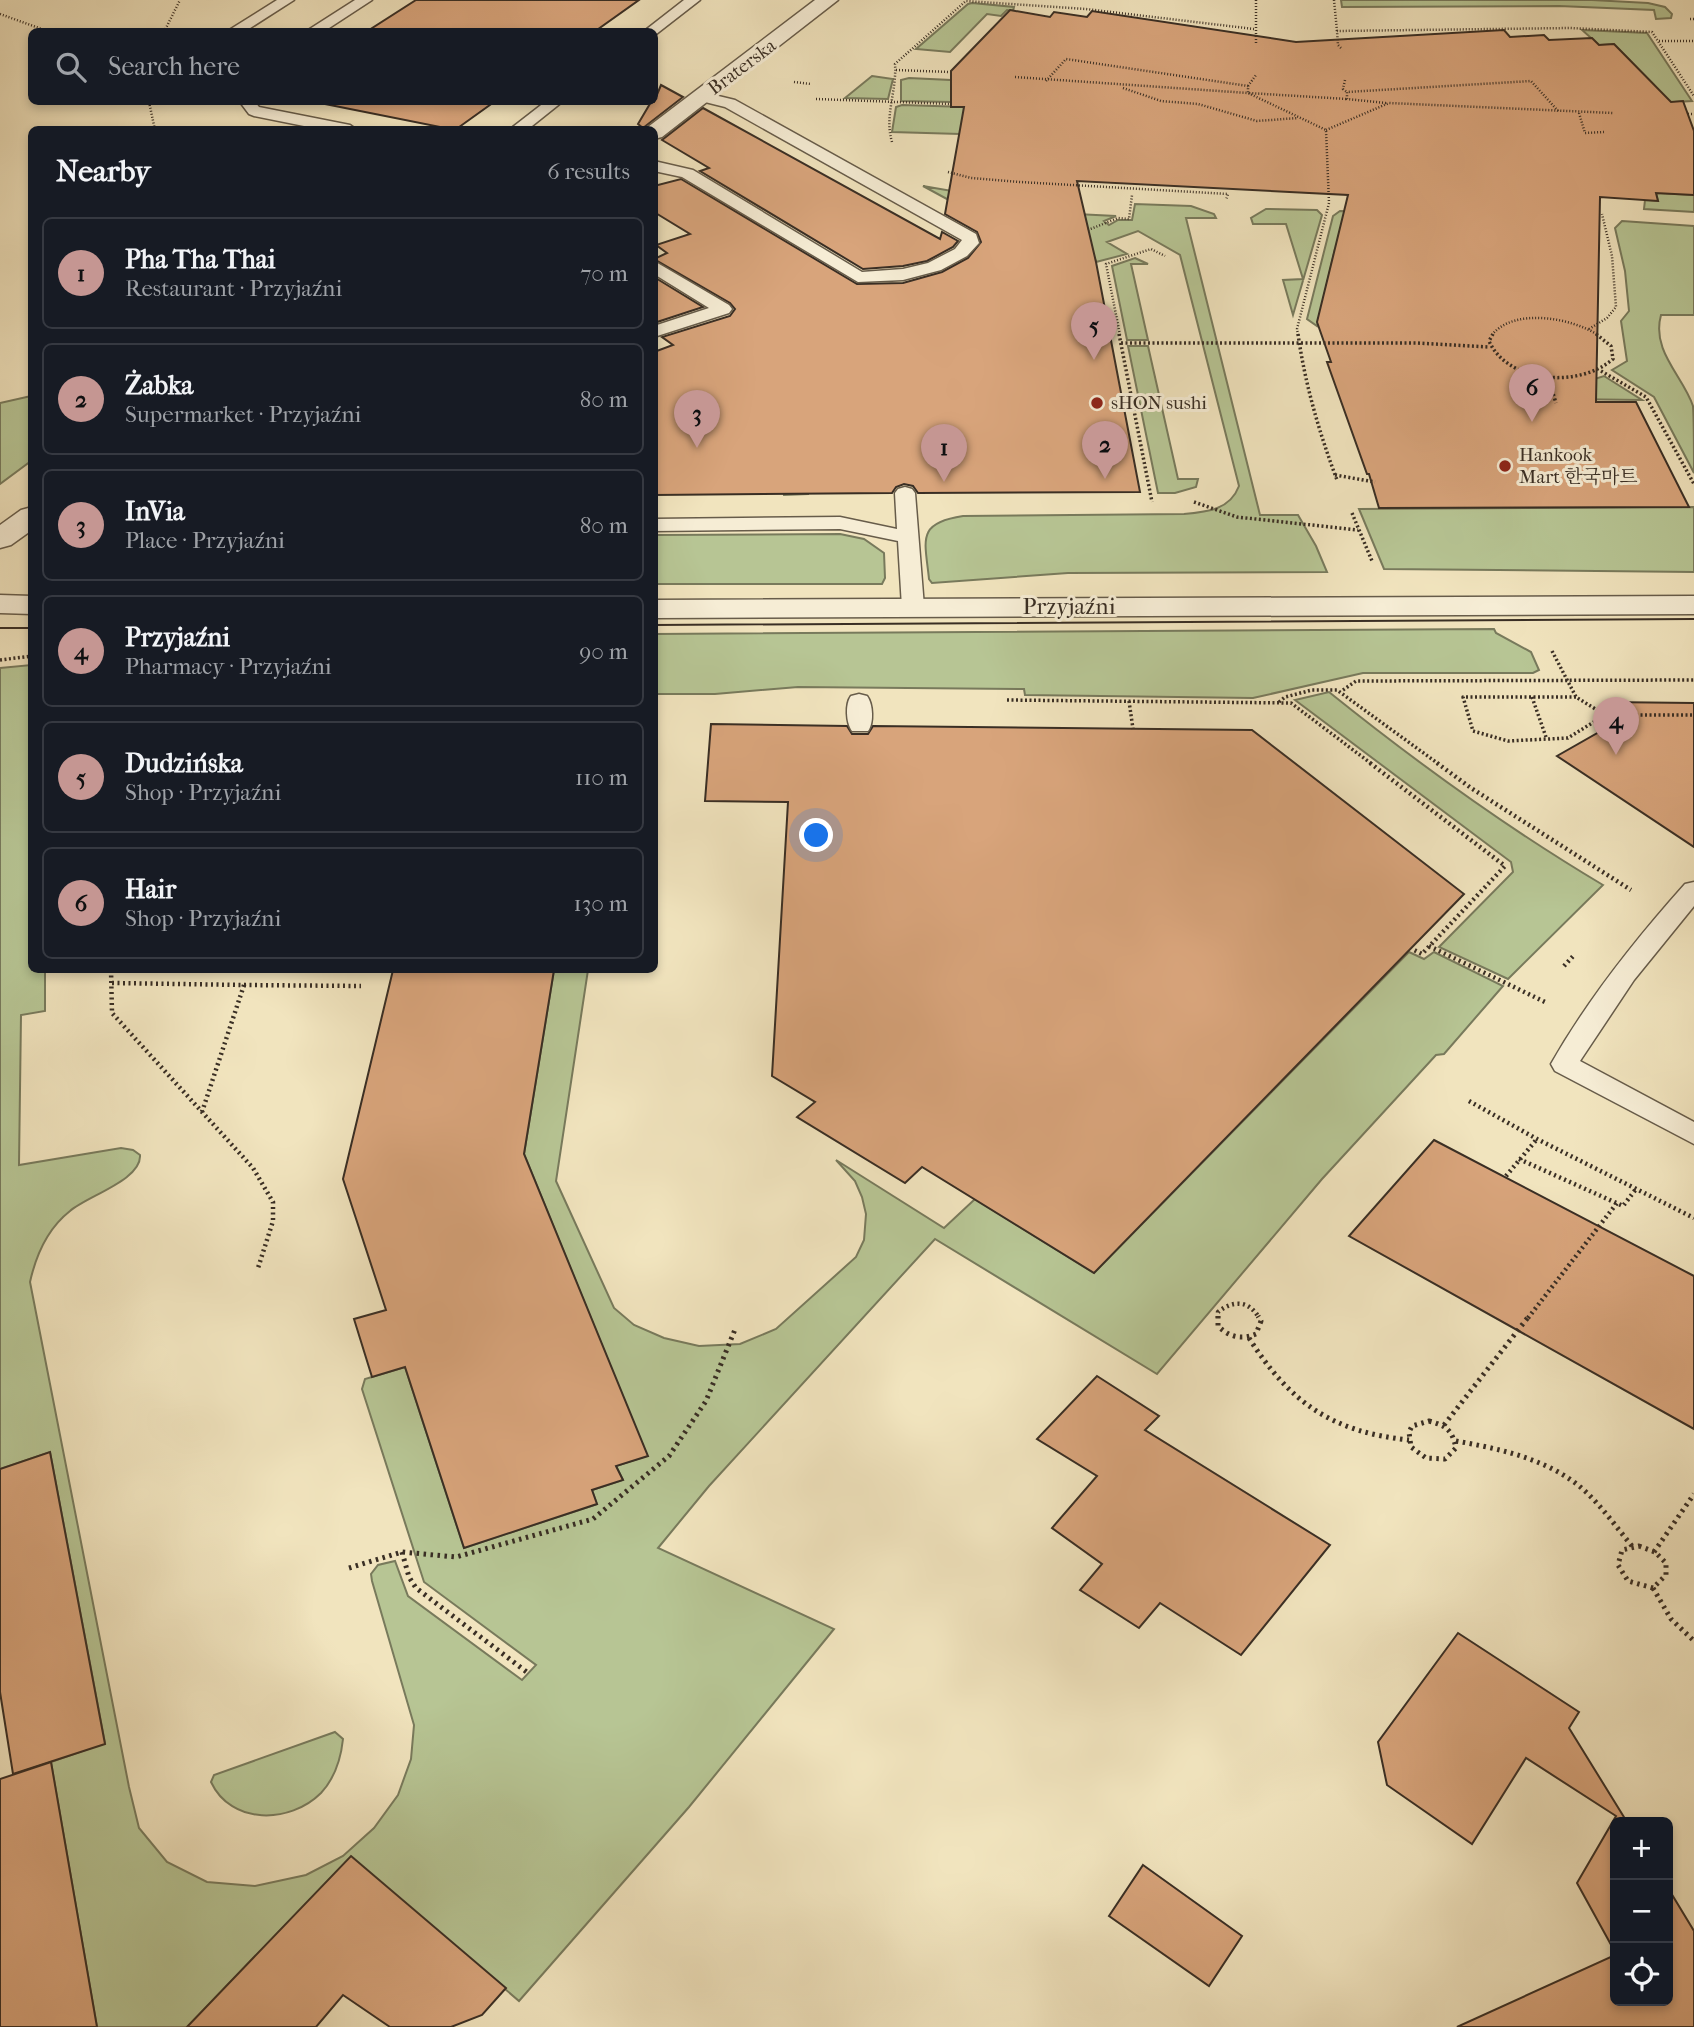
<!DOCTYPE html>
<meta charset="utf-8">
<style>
body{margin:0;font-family:"IM FELL French Canon","Noto Serif KR",serif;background:#242831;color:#f1f3f6}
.controls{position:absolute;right:21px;bottom:21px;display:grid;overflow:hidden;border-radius:10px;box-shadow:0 4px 10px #0003}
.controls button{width:63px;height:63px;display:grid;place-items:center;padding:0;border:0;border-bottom:2px solid #363941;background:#171b24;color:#f1f3f6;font:35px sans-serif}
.you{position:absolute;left:817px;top:836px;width:24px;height:24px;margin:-18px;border:5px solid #fff;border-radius:50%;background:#1a73e8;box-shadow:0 0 0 10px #1a73e833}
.badge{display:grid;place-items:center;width:46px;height:46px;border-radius:50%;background:#c59692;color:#111;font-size:23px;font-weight:700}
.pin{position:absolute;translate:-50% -58px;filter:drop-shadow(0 2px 4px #0008)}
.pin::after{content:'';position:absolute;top:37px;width:24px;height:21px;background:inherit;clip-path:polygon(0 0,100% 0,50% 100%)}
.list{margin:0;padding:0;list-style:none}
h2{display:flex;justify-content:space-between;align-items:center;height:91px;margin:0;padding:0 28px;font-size:30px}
h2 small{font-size:23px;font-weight:400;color:#9ea1a6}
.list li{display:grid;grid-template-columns:46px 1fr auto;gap:21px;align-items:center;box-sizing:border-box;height:112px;margin:0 14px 14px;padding:0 14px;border:2px solid #363941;border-radius:10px}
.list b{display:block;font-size:26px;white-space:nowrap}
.list p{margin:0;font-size:23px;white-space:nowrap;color:#9ea1a6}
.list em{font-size:23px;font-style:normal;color:#9ea1a6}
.icon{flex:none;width:38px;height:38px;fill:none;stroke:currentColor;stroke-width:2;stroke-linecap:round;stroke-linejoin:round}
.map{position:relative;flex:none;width:1694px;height:2027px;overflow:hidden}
.search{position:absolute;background:#171b24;box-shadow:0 4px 10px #0003;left:28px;top:28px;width:630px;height:77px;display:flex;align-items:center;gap:18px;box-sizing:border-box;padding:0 24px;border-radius:10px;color:#9ea1a6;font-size:26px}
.panel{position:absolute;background:#171b24;box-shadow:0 4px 10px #0003;left:28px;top:126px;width:630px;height:847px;border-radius:10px}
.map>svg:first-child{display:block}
.green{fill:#b7c594;stroke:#787a5c;stroke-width:2}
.building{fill:#d8a47b;stroke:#392e24;stroke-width:2}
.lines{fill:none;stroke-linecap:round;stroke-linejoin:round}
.service-casing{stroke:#675c4a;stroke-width:3}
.minor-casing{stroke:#675c4a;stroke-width:3}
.tertiary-casing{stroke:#675c4a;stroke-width:3}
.path-far3{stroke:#392e24;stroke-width:2.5;stroke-dasharray:1 2;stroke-linecap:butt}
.path-far2{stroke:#392e24;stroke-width:3.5;stroke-dasharray:2 2.5;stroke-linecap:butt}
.path-far1{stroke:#392e24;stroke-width:4.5;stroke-dasharray:2 3.5;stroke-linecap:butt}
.path{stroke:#392e24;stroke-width:5;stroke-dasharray:2.5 4.5;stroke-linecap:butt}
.service{fill:#f6edd5;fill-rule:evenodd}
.minor{fill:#f6edd5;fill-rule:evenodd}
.tertiary{fill:#f6edd5;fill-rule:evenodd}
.tram{stroke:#392e24;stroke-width:2}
.poi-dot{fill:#8f2418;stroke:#f6edd5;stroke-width:2.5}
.labels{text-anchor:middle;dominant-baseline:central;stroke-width:6;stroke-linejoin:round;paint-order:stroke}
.far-street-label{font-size:19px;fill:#392e24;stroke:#f6edd5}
.far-poi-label{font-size:19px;fill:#392e24;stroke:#f6edd5;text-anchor:start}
.street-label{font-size:23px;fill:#392e24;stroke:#f6edd5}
</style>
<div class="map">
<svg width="1694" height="2027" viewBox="0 0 1694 2027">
<rect width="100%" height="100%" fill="#f1e4be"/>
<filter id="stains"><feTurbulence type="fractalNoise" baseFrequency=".00286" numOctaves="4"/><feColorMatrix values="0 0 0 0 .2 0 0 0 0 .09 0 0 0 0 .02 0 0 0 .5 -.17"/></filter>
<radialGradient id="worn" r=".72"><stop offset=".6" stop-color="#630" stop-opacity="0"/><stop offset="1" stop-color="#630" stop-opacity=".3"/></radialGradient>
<g class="green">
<polygon points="1341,0 1592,0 1648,3 1665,7 1672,14 1671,18 1656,19 1654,10 1559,6 1342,7"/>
<polygon points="972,3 1014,7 1013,11 1007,10 1001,16 987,14 950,52 916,49 968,4"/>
<polygon points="1582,30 1647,33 1692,101 1656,103 1661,95 1654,85 1614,44 1599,45"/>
<polygon points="872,76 893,79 888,99 845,98"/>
<polygon points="909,78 971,81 952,102 901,101 901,80"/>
<polygon points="902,105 966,107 960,134 892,132 896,107"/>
<path d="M923,186l58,10 -2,13 137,7 -12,5 5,4 9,-5h14l3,-16 56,2 23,8 2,4h-30l74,297h38l18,31 11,26 -259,1 -136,10 -3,-4c-4,-39 -13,-56 34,-63l221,-2c23,-2 46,-4 55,-28l-59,-231 -42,-24 -31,11 20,12 -31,8 -1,-3 -287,182v53l-24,1 -37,-143 294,-102z"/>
<polygon points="1656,193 1694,195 1694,212 1644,209 1645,200 1658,201"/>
<polygon points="1266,209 1317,210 1322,215 1293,315 1283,280 1303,279 1286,224 1253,224 1251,218"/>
<polygon points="1340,211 1382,212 1335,249 1317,326 1307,319 1333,216"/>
<path d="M1622,221l72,5v89h-33c-10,36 22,61 32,91 1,15 1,50 1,67l-40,-76 -42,-27 15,-9 -6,-40 8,-10 -4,-40 -10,-43z"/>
<polygon points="1135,258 1148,264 1131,264 1148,340 1127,340 1112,266"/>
<polygon points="1128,346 1148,346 1178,479 1198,479 1196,487 1175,493 1158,493"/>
<polygon points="1604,376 1642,400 1563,399 1575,385"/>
<polygon points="31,396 31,461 0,484 0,403"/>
<polygon points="1694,507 1694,572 1384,569 1359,509"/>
<polygon points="840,534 864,539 884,553 885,578 882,584 655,584 655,535"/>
<polygon points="1494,629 1496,633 1531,652 1539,670 1533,673 1363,673 1253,698 1025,695 1024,689 798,687 715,694 655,694 655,634"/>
<path d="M31,665l1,305h13v41l-24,4 -2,150 102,-17 12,2 7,5c2,25 -53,41 -70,56 -23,18 -34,44 -40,71l99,505 10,41 28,34 40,20 48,4 51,-11 37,-19 31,-28 24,-33 13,-36 3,-34 -42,-144 -1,-7 7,-9 17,-4 13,35 114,84 14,-15 -112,-83 -62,-193 3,-10 40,-12 59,181 133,-44 -5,-14 31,-10 -7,-14 31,-10 -123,-302 30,-184h34l-32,211 58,127 20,17 30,13 35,8 41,-2 36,-15 80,-72 8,-17 2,-26 -4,-17 -7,-16 -19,-21 108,68 31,-29 119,74 315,-321 15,7 10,-7 69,34 -59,68 -8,1 -114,124 -165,195 -222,-135 -226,247 -51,62 176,81 -145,178 -170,194 -168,-144 -164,170h-90l-46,-265 54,-19 -55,-291 -50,17v-801z"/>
<path d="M1329,692c87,70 178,136 274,193l-95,94 -69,-32 74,-75 -2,-10 -216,-162z"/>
<path d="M335,1732l8,7c-2,19 -8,39 -22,54 -31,31 -90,32 -110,-11l3,-7z"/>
</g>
<g class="building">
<polygon points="416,0 639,0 594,32 366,32"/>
<polygon points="1010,10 1050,17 1054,12 1087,17 1092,11 1296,42 1504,30 1510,37 1544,35 1549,40 1592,38 1599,45 1614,44 1671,102 1683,101 1694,131 1694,195 1656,193 1658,201 1600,197 1596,402 1636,402 1689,507 1379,508 1369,474 1367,474 1327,362 1331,362 1317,322 1348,195 1077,181 1096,262 1140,492 918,493 913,486 904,484 896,487 892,493 654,495 654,352 673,345 662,337 730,316 735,309 730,303 654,259 667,253 656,245 690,234 654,212 654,186 681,179 857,284 903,283 942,272 968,258 981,242 977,232 945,214 964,107 951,107 951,71"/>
<polygon points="661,85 683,97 643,128 638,124 651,102 654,102"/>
<polygon points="315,102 494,102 455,130"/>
<polygon points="703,108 940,239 942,232 958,241 953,247 927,261 903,266 863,269 700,171 709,168 662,140"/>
<polygon points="654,277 703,307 654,323"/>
<polygon points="1605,702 1694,703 1694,847 1557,756 1613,724"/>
<polygon points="711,724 847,726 852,734 868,734 873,726 1252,730 1464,894 1094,1273 922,1167 905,1183 797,1117 815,1102 772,1076 788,802 705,801"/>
<polygon points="393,970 554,970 524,1154 648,1456 616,1466 623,1480 592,1490 597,1504 464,1548 405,1367 372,1377 354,1319 386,1310 343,1179"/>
<polygon points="1434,1140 1694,1276 1694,1429 1349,1236"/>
<polygon points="1097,1376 1159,1416 1145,1430 1330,1545 1241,1655 1160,1603 1139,1628 1080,1590 1102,1564 1052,1528 1097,1476 1037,1439"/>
<polygon points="50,1452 105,1744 13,1774 0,1692 0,1469"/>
<polygon points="1458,1633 1579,1712 1569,1728 1627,1822 1615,1822 1615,1952 1577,1883 1616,1816 1526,1758 1472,1844 1387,1785 1378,1742"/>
<polygon points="51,1762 97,2027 0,2027 0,1779"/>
<polygon points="351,1856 506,1988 482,2015 451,2027 390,2027 343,1995 316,2027 187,2027"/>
<polygon points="1143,1865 1242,1936 1209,1986 1109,1916"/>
<polygon points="1668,1888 1694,1931 1694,2027 1457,2027 1615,1955 1615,2001 1668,2001"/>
</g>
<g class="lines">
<g class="service-casing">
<g id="service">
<polygon points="277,0 294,0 244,32 226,32"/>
<polygon points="355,0 372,0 323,32 305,32"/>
<polygon points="684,0 700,0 655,35 654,32 643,32"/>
<polygon points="702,92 735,100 976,234 979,243 967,256 941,270 903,280 858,282 682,177 654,171 654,161 693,170 862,272 903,269 928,263 955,249 962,240 725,107 697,100 694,97"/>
<polygon points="240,102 255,102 259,107 350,125 357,130 324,130 254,116 249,114"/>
<polygon points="545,102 562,102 527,130 509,130"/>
<polygon points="654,261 729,305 732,309 729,313 654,337 654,326 709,308 654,274"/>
<polygon points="905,487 912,489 915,493 924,607 921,612 905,612 902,607 898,541 840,529 654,531 654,519 840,517 897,529 895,493 898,489"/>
<path d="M859,694l8,2c6,8 7,27 1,35h-16c-6,-8 -7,-27 -1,-35z"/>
<path d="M1694,882v24l-60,74 -54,81 114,61v22l-139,-73 -4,-7c37,-65 84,-124 134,-180z"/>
</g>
</g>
<g class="minor-casing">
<g id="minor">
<polygon points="815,0 838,0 662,137 654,139 654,130 644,130"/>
<polygon points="32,507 32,530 11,545 0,548 0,525 21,510"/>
</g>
</g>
<g class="tertiary-casing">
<g id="tertiary">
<polygon points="0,595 32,596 32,614 0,613"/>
<polygon points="1694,596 1694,614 654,618 654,600"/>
</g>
</g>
<g class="path-far3">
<polyline points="1256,0 1256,44"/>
<polyline points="1334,0 1337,31"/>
<polyline points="0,14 50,32"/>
<polyline points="1690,19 1694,19"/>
<polyline points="164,32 180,0"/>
<polyline points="1659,41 1694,41"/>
<polyline points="1341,48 1338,45 1337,31 1570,28 1652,32 1694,96"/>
<polyline points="896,70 949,72"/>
<polyline points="1015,77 1248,93 1326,130 1329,203 1297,329 1298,335"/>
<polyline points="1345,80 1343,89 1347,92"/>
<polyline points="1046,81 1066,59 1248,86 1248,93 1347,99"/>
<polyline points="794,82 811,84"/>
<polyline points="1248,86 1256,75"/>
<polyline points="1123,88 1161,101 1198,104 1257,121 1298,118"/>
<polyline points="816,99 951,104"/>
<polyline points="149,102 155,130"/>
<polyline points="1386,103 1347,99 1347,92 1531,81 1559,112"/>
<polyline points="1579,113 1585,133 1604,132"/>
<polyline points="1688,114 1694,114"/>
<polyline points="1326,130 1389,103 1613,113"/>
<path d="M892,142c-8,-26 5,-51 3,-78l71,-63 120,8 168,20"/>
<polyline points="948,172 971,178 1020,182 1228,194 1226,200"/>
<polyline points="1088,230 1118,218 1129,219 1132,195"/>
<polyline points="1589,329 1607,318 1616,307 1612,256 1602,214"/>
<polyline points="1120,335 1106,264 1151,249 1165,256"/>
<path d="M1492,335c22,-28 80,-17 106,0"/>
</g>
<g class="path-far2">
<polyline points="1119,334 1152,502"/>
<path d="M1298,334c7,50 21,98 39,146"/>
<path d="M1493,334l-4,7c19,43 91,47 124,18l-2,-13 -15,-12"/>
<polyline points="1121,343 1416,343 1489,347"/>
<polyline points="1601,371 1646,397 1694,484"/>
<polyline points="1548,377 1556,403"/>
<polyline points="1335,475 1375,482"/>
<polyline points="1194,502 1237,517 1358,530"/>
<polyline points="1352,513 1372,561"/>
<polyline points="1552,651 1576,697 1605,715"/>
<polyline points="0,660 32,656"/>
<polyline points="1343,690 1356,681 1694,680"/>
<polyline points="1532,697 1546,737"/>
<polyline points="1576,697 1463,697 1473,731 1508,741 1568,738 1605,715 1694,715"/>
<polyline points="1007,700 1291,703 1373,765"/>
<polyline points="1129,701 1133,729"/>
<polyline points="1279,702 1285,697 1312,690 1337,690 1440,765"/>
</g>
<g class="path-far1">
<polyline points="1370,763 1505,866 1422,954 1412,949"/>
<polyline points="1437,763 1471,788 1631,890"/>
<polyline points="1429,946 1545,1002"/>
<polyline points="1564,966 1575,954"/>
<polyline points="111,970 112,1013 253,1168 273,1202 273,1221 258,1268"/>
<polyline points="112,983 244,985 202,1112"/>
<polyline points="244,985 361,986"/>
<polyline points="1469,1101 1537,1139 1694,1218"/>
<polyline points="1519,1159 1623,1206 1636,1189"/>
<polyline points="1506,1176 1537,1139"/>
<path d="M1218,1318v-6c15,-12 31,-12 41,6"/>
<polyline points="1528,1318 1617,1203"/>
</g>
<g class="path">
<path d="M1218,1316v10c11,11 23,14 38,8l5,-13 -3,-5"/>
<path d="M1249,1338c41,65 83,94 160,102"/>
<path d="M1429,1421c18,5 23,9 27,27l-11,11 -19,-1 -15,-11 -2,-15 3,-6z"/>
<polyline points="1444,1425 1529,1316"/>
<path d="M1456,1441c45,8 96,19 130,51 17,16 31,36 46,54"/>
<polygon points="1639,1546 1655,1552 1666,1563 1666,1575 1653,1588 1628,1581 1618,1565 1622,1550"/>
<polyline points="402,1552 409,1577 416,1588 528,1673"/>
<polyline points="1654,1552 1694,1494"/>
<polyline points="349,1568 402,1552 456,1557 593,1519 669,1456 706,1401 736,1327"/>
<polyline points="1653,1588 1671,1619 1694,1641"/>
</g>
<use href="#service" class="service"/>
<use href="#minor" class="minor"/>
<use href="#tertiary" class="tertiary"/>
<g class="tram">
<polyline points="654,625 1694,619"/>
<polyline points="0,628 32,628"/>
</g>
</g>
<g class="poi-dot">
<circle cx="1097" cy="403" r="7"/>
<circle cx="1505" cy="466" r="7"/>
</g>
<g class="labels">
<g class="far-street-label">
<text transform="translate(742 67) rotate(-37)">Braterska</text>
</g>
<g class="far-poi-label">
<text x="1111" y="403">sHON sushi</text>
<text x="1519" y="455">Hankook<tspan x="1519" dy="22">Mart 한국마트</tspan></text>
</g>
<g class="street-label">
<text x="1069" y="606">Przyjaźni</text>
</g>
</g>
<rect width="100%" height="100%" filter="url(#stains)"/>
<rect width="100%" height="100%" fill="url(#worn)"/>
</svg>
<div class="controls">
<button>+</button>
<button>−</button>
<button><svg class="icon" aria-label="locate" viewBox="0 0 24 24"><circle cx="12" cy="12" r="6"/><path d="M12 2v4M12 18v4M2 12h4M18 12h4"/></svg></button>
</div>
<div class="you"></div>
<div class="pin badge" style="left:944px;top:482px">1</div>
<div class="pin badge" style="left:1105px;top:479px">2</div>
<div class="pin badge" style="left:697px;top:448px">3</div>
<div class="pin badge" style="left:1616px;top:755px">4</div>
<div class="pin badge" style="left:1094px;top:360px">5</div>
<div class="pin badge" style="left:1532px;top:422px">6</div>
<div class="search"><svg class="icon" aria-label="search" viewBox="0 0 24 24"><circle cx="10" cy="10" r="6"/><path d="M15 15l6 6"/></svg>Search here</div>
<section class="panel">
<h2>Nearby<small>6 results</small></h2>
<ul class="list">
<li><span class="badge">1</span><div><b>Pha Tha Thai</b><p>Restaurant · Przyjaźni</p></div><em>70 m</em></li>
<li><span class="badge">2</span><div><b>Żabka</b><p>Supermarket · Przyjaźni</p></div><em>80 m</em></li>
<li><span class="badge">3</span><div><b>InVia</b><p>Place · Przyjaźni</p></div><em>80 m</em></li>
<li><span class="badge">4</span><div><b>Przyjaźni</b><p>Pharmacy · Przyjaźni</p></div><em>90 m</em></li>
<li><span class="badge">5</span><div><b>Dudzińska</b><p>Shop · Przyjaźni</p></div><em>110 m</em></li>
<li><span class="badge">6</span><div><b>Hair</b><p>Shop · Przyjaźni</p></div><em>130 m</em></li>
</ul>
</section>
</div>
